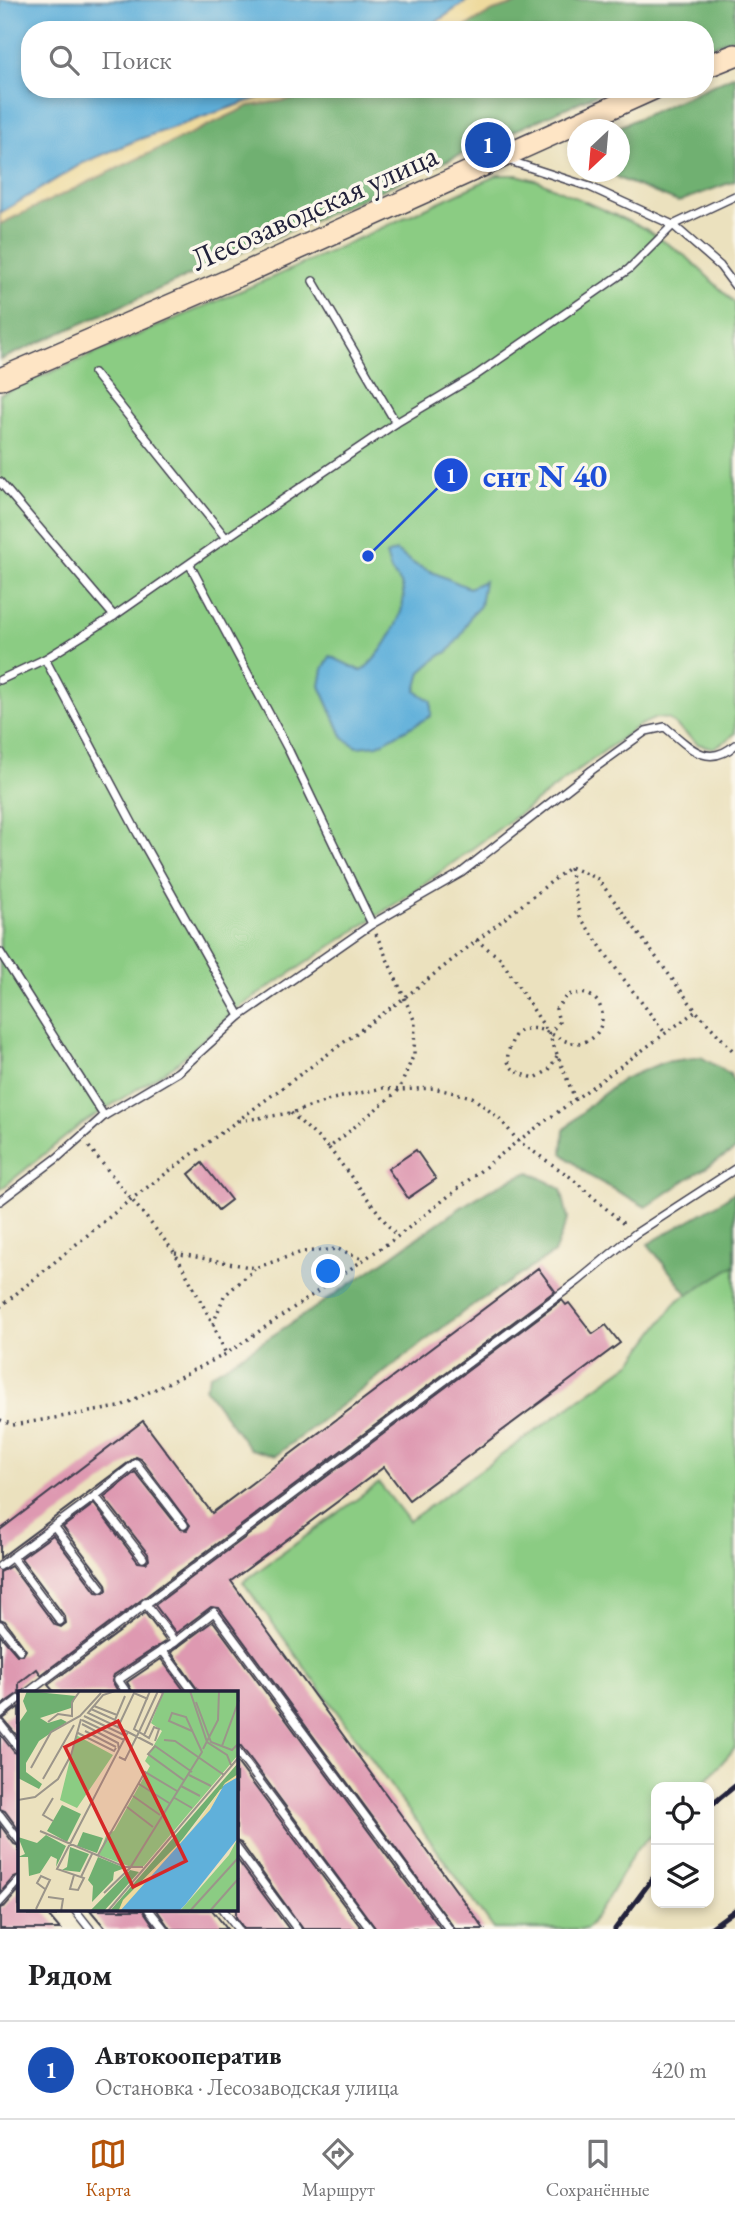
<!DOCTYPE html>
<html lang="ru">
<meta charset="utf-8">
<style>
body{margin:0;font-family:"EB Garamond",serif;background:#f2f2f2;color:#202124}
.controls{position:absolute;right:21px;bottom:21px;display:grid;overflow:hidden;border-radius:14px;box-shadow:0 4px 10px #0003}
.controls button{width:63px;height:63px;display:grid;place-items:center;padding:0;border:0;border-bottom:2px solid #e0e0e0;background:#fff;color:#202124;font:35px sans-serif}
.compass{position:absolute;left:567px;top:119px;width:63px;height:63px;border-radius:50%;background:#fff;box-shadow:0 4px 10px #0003;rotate:206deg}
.you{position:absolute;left:329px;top:1272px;width:24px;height:24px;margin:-18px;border:5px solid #fff;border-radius:50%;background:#1a73e8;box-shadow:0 0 0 10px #1a73e833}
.badge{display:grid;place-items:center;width:46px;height:46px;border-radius:50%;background:#b45309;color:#fff;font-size:23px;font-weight:700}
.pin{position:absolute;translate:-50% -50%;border:4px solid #fff;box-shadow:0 2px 7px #0006}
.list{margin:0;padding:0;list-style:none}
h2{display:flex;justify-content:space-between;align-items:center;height:91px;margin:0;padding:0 28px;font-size:30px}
h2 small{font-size:23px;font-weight:400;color:#757577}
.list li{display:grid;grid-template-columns:46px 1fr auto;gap:21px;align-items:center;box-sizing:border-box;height:98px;padding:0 28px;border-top:2px solid #e0e0e0}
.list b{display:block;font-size:26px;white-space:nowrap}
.list p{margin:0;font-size:23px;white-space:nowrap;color:#757577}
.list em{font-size:23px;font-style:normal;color:#757577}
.icon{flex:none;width:38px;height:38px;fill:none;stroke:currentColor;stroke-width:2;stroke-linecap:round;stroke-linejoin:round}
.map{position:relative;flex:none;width:735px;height:1929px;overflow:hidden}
.search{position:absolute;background:#fff;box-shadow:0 4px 10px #0003;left:21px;right:21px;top:21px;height:77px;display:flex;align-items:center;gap:18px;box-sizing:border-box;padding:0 24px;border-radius:28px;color:#757577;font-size:26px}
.sheet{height:189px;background:#fff}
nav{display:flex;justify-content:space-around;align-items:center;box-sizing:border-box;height:98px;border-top:2px solid #e0e0e0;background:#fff;font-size:19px;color:#757577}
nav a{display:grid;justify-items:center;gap:4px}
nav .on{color:#b45309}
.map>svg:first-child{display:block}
.green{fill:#8bcc83;stroke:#56775f;stroke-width:2}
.forest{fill:#70b071;stroke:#496956;stroke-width:2}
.sand{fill:#eeda9e;stroke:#887e6c;stroke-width:2}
.water{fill:#60b0da;stroke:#41698a;stroke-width:2}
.building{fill:#de99b1}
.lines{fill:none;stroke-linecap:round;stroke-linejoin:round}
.lane-casing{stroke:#403f4f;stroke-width:10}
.secondary-casing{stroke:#403f4f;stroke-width:24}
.path{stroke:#403f4f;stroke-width:3.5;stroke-dasharray:2 5;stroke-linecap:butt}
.lane{stroke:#fff;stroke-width:7}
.secondary{stroke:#fee5c5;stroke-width:21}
.rail{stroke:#22223b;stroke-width:5}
.labels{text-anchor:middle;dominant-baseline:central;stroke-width:7;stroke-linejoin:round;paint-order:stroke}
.street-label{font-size:32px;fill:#22223b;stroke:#fbf7ec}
.inset-road{fill:none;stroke:#9b958a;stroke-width:2}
.view{fill:#d62828;fill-opacity:0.15;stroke:#d62828;stroke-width:3.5}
.inset-edge{fill:none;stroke:#22223b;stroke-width:3.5}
.leader{fill:none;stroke:#1d4ed8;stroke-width:2.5}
.callout-dot{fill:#1d4ed8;stroke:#fbf7ec;stroke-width:2.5}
.mark-label{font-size:21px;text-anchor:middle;font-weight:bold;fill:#fff}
.callout-label{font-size:33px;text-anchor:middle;font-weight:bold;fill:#1d4ed8;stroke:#fbf7ec;stroke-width:7;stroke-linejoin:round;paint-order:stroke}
</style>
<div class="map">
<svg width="735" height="1929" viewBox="0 0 735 1929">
<rect width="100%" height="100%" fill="#fbf7ec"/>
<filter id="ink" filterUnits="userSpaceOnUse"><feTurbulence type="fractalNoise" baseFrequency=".0143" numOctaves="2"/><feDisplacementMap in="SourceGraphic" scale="14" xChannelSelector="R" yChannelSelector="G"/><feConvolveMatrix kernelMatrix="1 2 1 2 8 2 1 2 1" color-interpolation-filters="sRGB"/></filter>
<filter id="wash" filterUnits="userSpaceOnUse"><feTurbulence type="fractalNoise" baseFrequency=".00686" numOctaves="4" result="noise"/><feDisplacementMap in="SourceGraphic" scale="28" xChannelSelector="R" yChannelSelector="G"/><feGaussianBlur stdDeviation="1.57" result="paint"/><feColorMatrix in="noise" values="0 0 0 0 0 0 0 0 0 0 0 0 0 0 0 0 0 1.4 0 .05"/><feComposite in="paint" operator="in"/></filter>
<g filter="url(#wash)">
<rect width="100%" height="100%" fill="#ebe1be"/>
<g class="green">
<polygon points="498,175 517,175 539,181 646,229 688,258 735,303 735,733 729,739 713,748 698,744 668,719 656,718 638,726 419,888 238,1008 175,1065 80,1125 0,1190 0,394 287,271"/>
<polygon points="735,1265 735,1748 700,1787 656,1787 656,1831 635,1851 601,1910 586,1929 494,1929 243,1582 379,1483 409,1521 632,1362 677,1301"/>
</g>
<g class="forest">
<polygon points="528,0 735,0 735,37 705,49 705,30 460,30 493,11"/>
<polygon points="735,75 735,181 678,202 620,179 610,172 620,172 620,130 614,129"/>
<polygon points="328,89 608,89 0,360 0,224 249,106 308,97"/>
<polygon points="701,1057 730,1074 735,1086 735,1150 689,1178 646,1207 591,1177 562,1153 564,1130 593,1102 623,1079 664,1062"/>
<path d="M530,1172l31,17 7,29 -14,35 -87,56 -192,147 -25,-7 -45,-61 5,-13c62,-38 123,-79 183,-120 43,-30 87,-66 137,-83z"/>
<polygon points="735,1192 735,1265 688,1295 648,1244 716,1205"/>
</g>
<g class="sand">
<polygon points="468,0 528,0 493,11 460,30 425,30"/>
<polygon points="291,89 328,89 308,97 249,106 0,224 0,213 83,163 137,140 266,95"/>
</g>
<g class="water">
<polygon points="0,0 468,0 425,30 30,30 30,89 291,89 266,95 137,140 83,163 0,213"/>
<path d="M396,551l20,14 53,23 15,-7 -4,25 -9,9 -9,19 -13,17 -11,6 -17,15 -5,19 15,10v15l-53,29 -21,2 -14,-9 -23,-52 3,-17 7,-13 31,15c20,-13 51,-63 40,-87 -2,-5 -7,-8 -10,-13 -2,-5 -3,-11 -5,-16z"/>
</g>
<g id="blocks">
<g class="building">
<polygon points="416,1150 436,1179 408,1198 388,1169"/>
<polygon points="202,1163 231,1200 218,1210 189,1174"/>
<polygon points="538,1268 555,1291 41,1675 37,1669 19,1683 19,1693 0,1706 0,1635 17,1655 23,1655 26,1650 5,1621 0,1619 0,1572 11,1566 55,1625 61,1627 66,1623 65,1617 21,1558 53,1535 96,1592 104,1593 107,1590 106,1584 63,1527 94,1504 138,1562 146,1563 149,1560 148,1554 104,1497 135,1472 180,1529 187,1530 190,1525 141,1459 136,1457 0,1558 0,1530 143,1421 212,1513"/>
<polygon points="562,1300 566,1305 569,1303 593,1334 606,1325 620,1343 409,1500 384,1467 231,1581 484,1929 455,1929 219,1608 211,1607 176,1633 155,1605"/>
<polygon points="145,1613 166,1641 114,1675 112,1681 119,1693 55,1693 48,1685"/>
<polygon points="213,1621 441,1929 376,1929 241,1746 236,1744 236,1693 200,1693 171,1652"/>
<polygon points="161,1659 186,1693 133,1693 127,1682"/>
<polygon points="19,1707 19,1738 3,1719"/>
<polygon points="0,1734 14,1752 19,1754 19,1830 5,1811 0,1809"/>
<polygon points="236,1761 362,1929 303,1929 241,1843 236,1841"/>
<polygon points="0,1825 14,1844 19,1846 19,1875 14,1877 0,1893"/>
<polygon points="236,1858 289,1929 244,1929 236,1917"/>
<polygon points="19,1890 19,1910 44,1910 60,1929 0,1929 0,1908 5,1906"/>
<polygon points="90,1910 143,1910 156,1929 106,1929"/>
<polygon points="157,1910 212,1910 227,1929 170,1929"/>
</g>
</g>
</g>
<g filter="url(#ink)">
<use href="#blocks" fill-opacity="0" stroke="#403f4f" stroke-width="2"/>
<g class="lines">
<g class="lane-casing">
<g id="lane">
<polyline points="507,160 590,187 673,225 720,266 735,286"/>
<polyline points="313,281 396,423"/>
<polyline points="94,373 226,538"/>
<polyline points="0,482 114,616"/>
<polyline points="190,565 289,751 372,924"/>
<polyline points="45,659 138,834 240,1016"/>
<polyline points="0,680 45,659 114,616 226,538 396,423 475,376 629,269 673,225 735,196"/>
<polyline points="0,952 104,1116"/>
<path d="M0,1201l57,-43 47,-42 74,-44 62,-56 132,-92 89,-51 131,-103 54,-39 19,-4c24,20 42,42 70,18"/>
<polyline points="95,1496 143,1558"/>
<polyline points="54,1526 101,1588"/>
<polyline points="12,1557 60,1621"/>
<polyline points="0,1566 95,1496 136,1463 184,1525"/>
<polyline points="0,1625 20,1650"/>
<polyline points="175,1642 214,1612 449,1929"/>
<polyline points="162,1650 194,1693"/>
<polyline points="27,1693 578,1281 635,1234 735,1169"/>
<polyline points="127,1693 118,1680 175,1642 145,1603"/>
<polyline points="0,1714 19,1699"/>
<polyline points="0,1724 19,1748"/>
<polyline points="236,1750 370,1929"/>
<polyline points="0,1815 19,1840"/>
<polyline points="236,1847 297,1929"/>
<polyline points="0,1902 19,1881"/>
<polyline points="75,1910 90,1929"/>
<polyline points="149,1910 164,1929"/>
<polyline points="223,1910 238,1929"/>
</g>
</g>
<g class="secondary-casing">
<g id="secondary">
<polyline points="705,67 735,55"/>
<polyline points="0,379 229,280 653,89"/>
</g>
</g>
<g class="path">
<polyline points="570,868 580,917 619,973 665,1033"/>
<polyline points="476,940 500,958 549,1034 575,1099"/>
<path d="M549,1034l10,-12 -3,-13 11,-14c7,-1 14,-3 22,0 18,8 17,36 0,45 -27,14 -42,-24 -73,-7 -14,28 -12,37 19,45l14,-8 8,-14"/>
<polyline points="291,1113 329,1148 399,1090 414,1054 415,1022 376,934"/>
<polyline points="239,1121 291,1113 333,1099 383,1088 399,1090 433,1088 472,1097 500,1119 518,1141 569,1176 626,1226"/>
<polyline points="89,1147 175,1253 213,1324 226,1354"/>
<polyline points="329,1148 397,1237"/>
<polyline points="175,1253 255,1268 302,1252 338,1249 363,1259"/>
<polyline points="0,1307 130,1200 404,998 570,867 598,879 696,1011 735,1053"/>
<polyline points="213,1324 224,1296 255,1269"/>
<polyline points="0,1420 13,1425 119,1407 226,1354 397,1237 518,1141 696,1011"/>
</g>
<use href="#lane" class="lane"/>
<use href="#secondary" class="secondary"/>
<g class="rail">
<polyline points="709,1807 735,1786"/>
<polyline points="615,1929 656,1874"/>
<polyline points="709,1929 735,1910"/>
</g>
</g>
</g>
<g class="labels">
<g class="street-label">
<text transform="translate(314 207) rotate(-24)">Лесозаводская улица</text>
</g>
</g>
<g transform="translate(18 1691)">
<rect width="220" height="220" fill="#ebe1be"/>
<path d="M146,0h74v64l-94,111 -13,1 -32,-12 8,-22 7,-2 36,-65 -5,-5 17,-30 -11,-8zM58,44l37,20 -36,53 -17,-8zM220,147v73l-59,1 50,-57z" fill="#8bcc83"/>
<path d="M9,0l49,5 -5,12 -31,10 8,5 13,-4 6,3 -28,19 -13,22v9l16,12 -3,5 -21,-11v-54l9,-13 -4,-10zM220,72v13l-18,14 -55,72 -47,49 -9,1zM44,114l19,9 -14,28 -20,-11zM65,141l20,6 -6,15 -20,-7zM28,144l20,11 -10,21 1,-8 -6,-3 -11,17 -11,3 -1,-19h-10l7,-3 -7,-17 19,6zM52,156l19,7 -9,18 -18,-2 5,-3zM80,166l27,11 -11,4 -1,8 -21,22 1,-16 -5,-6zM112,179l9,2 -35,39 -15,1z" fill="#70b071"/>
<path d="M220,83v3l-16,10 -12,23 -63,75 -29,27 5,-12 70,-71 32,-46z" fill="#eeda9e"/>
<path d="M220,86v61l-53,67 -6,6h-59l90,-101 14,-25z" fill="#60b0da"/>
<path class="inset-road" d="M132,0l-16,38 5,3 19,-41M172,0l17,51 20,13 4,10M178,11l15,40 21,8 7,-7M76,15l23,9M73,18l24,11 10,-24M66,25l42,20M64,29l42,20M30,31l10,-8 14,2v-14l8,-11M64,33l36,19 1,7M100,36l16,-34 14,6M67,40l31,16M110,41l25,13M60,42l36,18 2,-3M146,49l11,1 49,34M137,50l4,-12 -5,-2 -5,11 -5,-3 19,-42 -5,-2M204,55l17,-46M185,58l15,-29 1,-29M101,66l6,3 14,-28 5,3M13,77l20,-36 29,-16 21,-23M171,84l22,11M25,88l31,-54M167,90l-37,-27 7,-8 37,26M121,93l30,19M163,95l19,10M115,105l27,19M155,106l19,11M35,107l-10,17 10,6M0,109l17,-3 23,-18 13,-24 10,-36M109,116l26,20M22,140l85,36h18M80,164l47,-83 32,19M56,184l-4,14 8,1 6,-12 -27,-9 71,-137 -40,-19 15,-18 12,-4M63,186l11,-23M86,202l26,-25 72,-116 -16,-35 -14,-4 -3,8 23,10M30,206l15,2 -2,13M18,218l14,-29 -9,-4 -4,7 8,6M8,221h31M89,221l132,-155M171,221l50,-55M191,221l30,-34"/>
<path class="view" d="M100,30l68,140 -53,26 -68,-140z"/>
<rect width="220" height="220" class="inset-edge"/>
</g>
<path class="leader" d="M368 556L451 475"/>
<g class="callout-dot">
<circle cx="368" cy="556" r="7"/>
<circle cx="451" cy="475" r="18"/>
</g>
<g class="mark-label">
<text x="451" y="483">1</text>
</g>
<g class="callout-label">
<text x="545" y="487">снт N 40</text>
</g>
</svg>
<div class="controls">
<button><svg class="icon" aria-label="locate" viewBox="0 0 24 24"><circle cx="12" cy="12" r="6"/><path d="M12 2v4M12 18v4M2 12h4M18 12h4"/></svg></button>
<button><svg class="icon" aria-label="layers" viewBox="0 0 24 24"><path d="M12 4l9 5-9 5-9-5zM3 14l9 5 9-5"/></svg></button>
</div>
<svg class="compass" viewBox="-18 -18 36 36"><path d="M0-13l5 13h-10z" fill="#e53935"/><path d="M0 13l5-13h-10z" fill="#757577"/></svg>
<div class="you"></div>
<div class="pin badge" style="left:488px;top:145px;background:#1a4fb4">1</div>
<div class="search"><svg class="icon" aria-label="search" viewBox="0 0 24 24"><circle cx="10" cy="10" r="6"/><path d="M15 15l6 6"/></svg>Поиск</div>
</div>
<section class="sheet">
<h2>Рядом<small></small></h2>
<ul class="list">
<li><span class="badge" style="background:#1a4fb4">1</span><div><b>Автокооператив</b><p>Остановка · Лесозаводская улица</p></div><em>420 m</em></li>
</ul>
</section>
<nav>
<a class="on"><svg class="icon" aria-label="map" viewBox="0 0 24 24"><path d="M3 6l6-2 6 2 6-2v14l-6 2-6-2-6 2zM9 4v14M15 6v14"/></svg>Карта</a>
<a><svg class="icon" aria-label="directions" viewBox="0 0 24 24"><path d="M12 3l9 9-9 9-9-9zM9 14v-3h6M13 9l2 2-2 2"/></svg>Маршрут</a>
<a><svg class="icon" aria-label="saved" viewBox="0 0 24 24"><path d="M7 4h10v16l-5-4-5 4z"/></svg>Сохранённые</a>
</nav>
